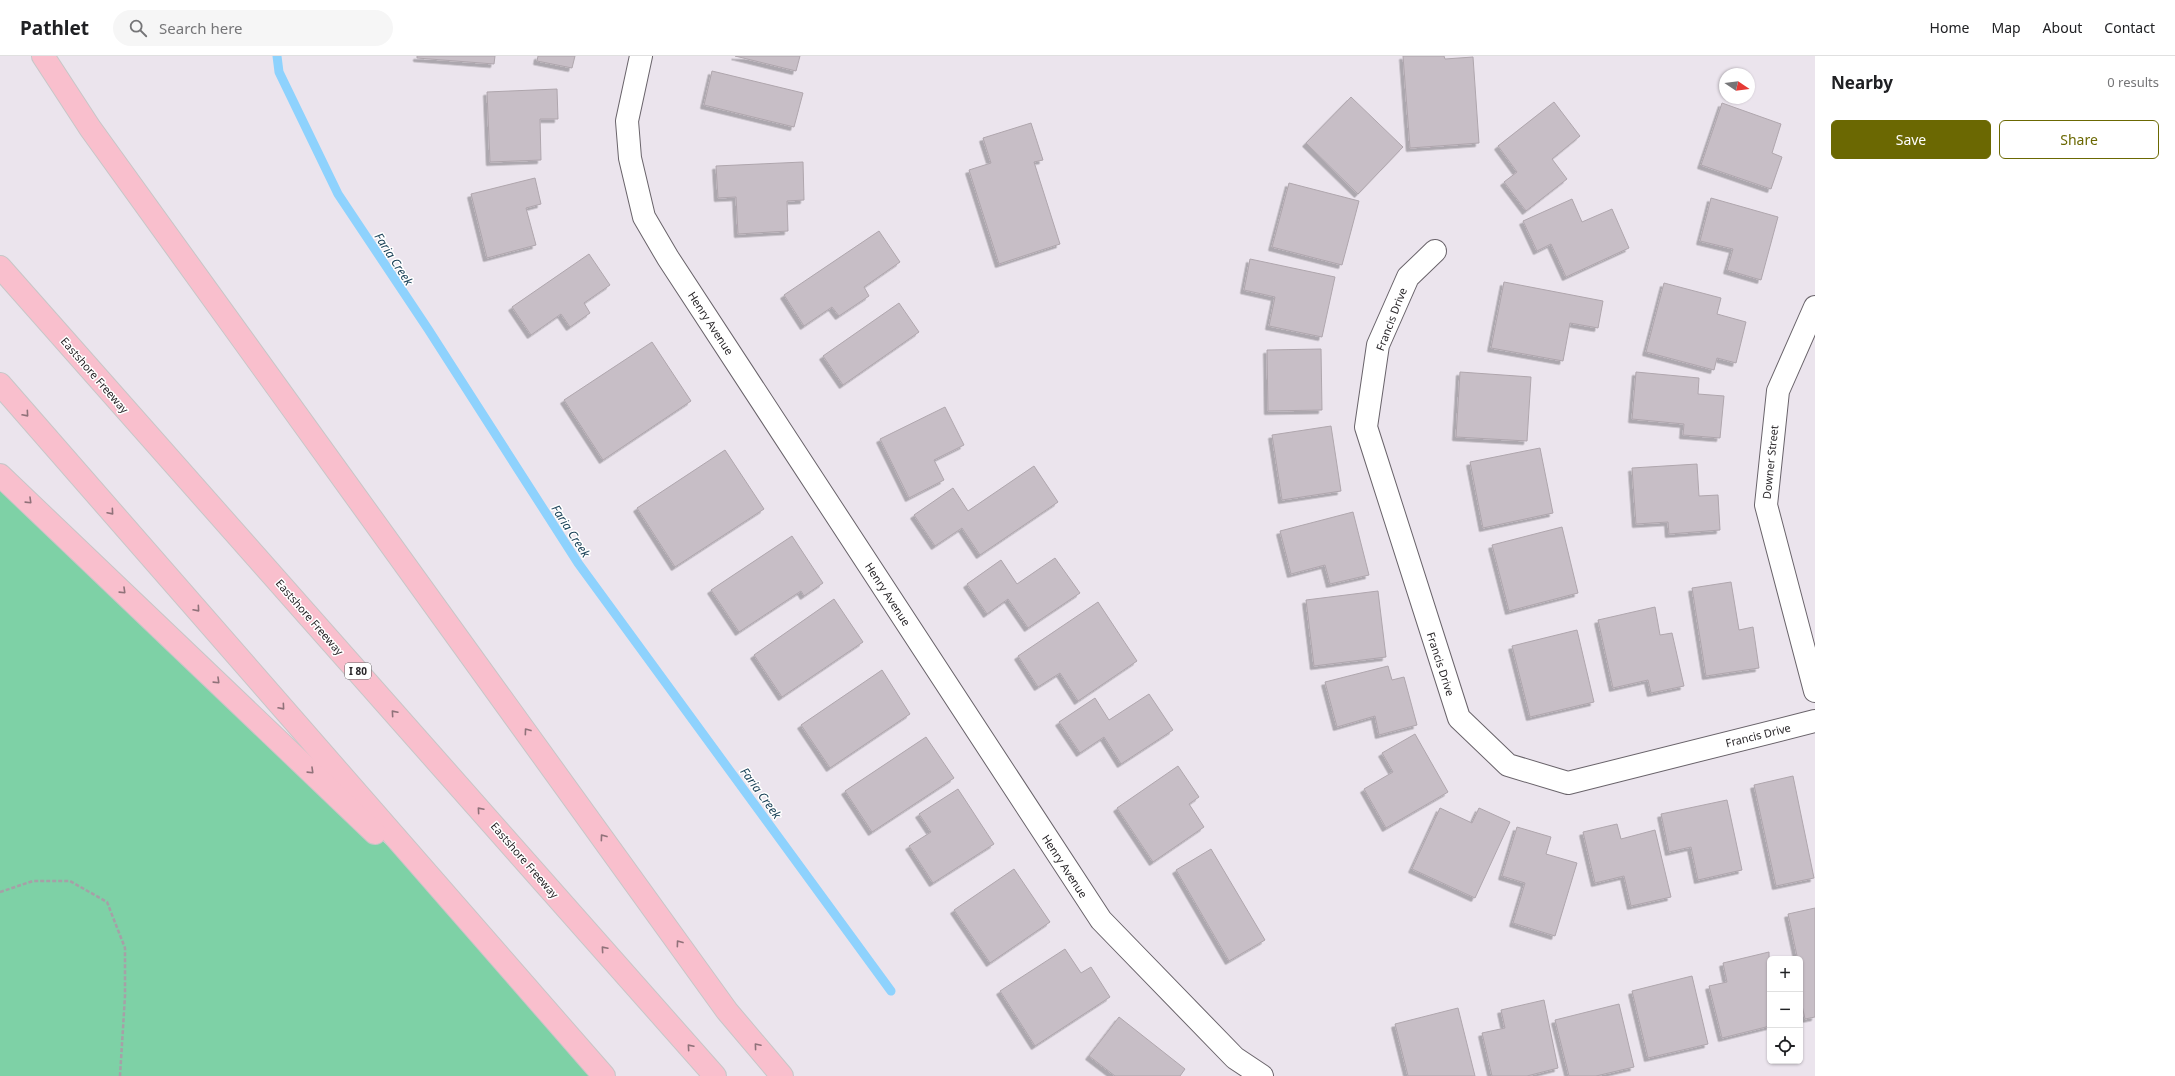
<!DOCTYPE html>
<meta charset="utf-8">
<style>
body{margin:0;font-family:"Noto Sans",sans-serif;background:#f6f6f6;color:#202124}
.controls{position:absolute;right:12px;bottom:12px;display:grid;overflow:hidden;border-radius:6px;box-shadow:0 1px 3px #0004}
.controls button{width:36px;height:36px;display:grid;place-items:center;padding:0;border:0;border-bottom:1px solid #e0e0e0;background:#fff;color:#202124;font:20px sans-serif}
.compass{position:absolute;left:1719px;top:12px;width:36px;height:36px;border-radius:50%;background:#fff;box-shadow:0 1px 3px #0004;rotate:103deg}
.list{margin:0;padding:0;list-style:none}
h2{display:flex;justify-content:space-between;align-items:center;height:52px;margin:0;padding:0 16px;font-size:17px}
h2 small{font-size:13px;font-weight:400;color:#757577}
.actions{display:flex;gap:8px;padding:12px 16px}
.actions a{flex:1;padding:9px 0;border:1px solid #6b6802;border-radius:6px;text-align:center;font-size:14px;color:#6b6802}
.actions .main{background:#6b6802;color:#fff}
.icon{flex:none;width:22px;height:22px;fill:none;stroke:currentColor;stroke-width:2;stroke-linecap:round;stroke-linejoin:round}
.map{position:relative;flex:none;width:1815px;height:1020px;overflow:hidden}
header{display:flex;align-items:center;gap:24px;box-sizing:border-box;height:56px;padding:0 20px;background:#fff;border-bottom:1px solid #e0e0e0}
header strong{font-size:19px}
nav{display:flex;gap:22px;margin-inline-start:auto;font-size:14px}
.search{width:280px;height:36px;background:#f6f6f6;display:flex;align-items:center;gap:10px;box-sizing:border-box;padding:0 14px;border-radius:22px;color:#757577;font-size:15px}
main{display:flex}
aside{flex:1;background:#fff}
.map>svg:first-child{display:block}
.green{fill:#7ed1a6}
.lines{fill:none;stroke-linecap:round;stroke-linejoin:round}
.stream{stroke:#8ed2fd;stroke-width:9}
.building{fill:#c7bec6;stroke:#afa6ad;filter:url(#shadow)}
.minor-casing{stroke:#69636a;stroke-width:24}
.highway-casing{stroke:#c7c6c7;stroke-width:24}
.path{stroke:#a6a0a7;stroke-width:2.5;stroke-dasharray:4 2;stroke-linecap:butt}
.minor{stroke:#fff;stroke-width:22}
.highway{stroke:#f9bfcd;stroke-width:22}
.oneway{stroke:#90727a}
.labels{text-anchor:middle;dominant-baseline:central;stroke-width:3;stroke-linejoin:round;paint-order:stroke}
.shield{fill:#fff;stroke:#686668;stroke-width:1}
.shield-label{font-size:10px;font-weight:bold;fill:#282528}
.street-label{font-size:11px;fill:#282528;stroke:#fff}
.water-label{font-size:12px;font-style:italic;fill:#1c4359;stroke:#fff}
</style>
<header>
<strong>Pathlet</strong>
<div class="search"><svg class="icon" aria-label="search" viewBox="0 0 24 24"><circle cx="10" cy="10" r="6"/><path d="M15 15l6 6"/></svg>Search here</div>
<nav><a>Home</a><a>Map</a><a>About</a><a>Contact</a></nav>
</header>
<main>
<div class="map">
<svg width="1815" height="1020" viewBox="0 0 1815 1020">
<defs>
<filter id="shadow"><feDropShadow dx="-3.5" dy="3.5" stdDeviation="0" flood-color="#0004"/></filter>
</defs>
<rect width="100%" height="100%" fill="#ebe4ed"/>
<polygon class="green" points="0,419 482,880 604,1020 0,1020"/>
<g class="lines">
<polyline class="stream" points="277,0 279,16 338,138 428,273 578,507 891,935"/>
</g>
<g class="building">
<polygon points="417,0 495,0 494,8 417,2"/>
<polygon points="538,0 575,0 572,12 537,5"/>
<polygon points="735,0 800,0 796,15"/>
<polygon points="1403,0 1444,0 1445,3 1473,1 1479,87 1410,92"/>
<polygon points="712,15 803,37 794,71 704,49"/>
<polygon points="557,33 558,63 540,63 541,104 490,106 487,36"/>
<polygon points="1351,41 1403,91 1358,138 1306,87"/>
<polygon points="1554,46 1580,80 1552,103 1567,123 1526,155 1504,126 1517,116 1498,90"/>
<polygon points="1722,47 1781,68 1772,97 1782,101 1771,133 1701,109"/>
<polygon points="1031,67 1043,104 1034,106 1060,188 999,208 969,114 991,107 983,82"/>
<polygon points="803,106 804,144 787,145 788,175 738,178 736,141 718,142 716,110"/>
<polygon points="535,122 541,148 526,152 536,189 487,202 471,138"/>
<polygon points="1289,127 1359,145 1342,209 1272,191"/>
<polygon points="1711,142 1778,161 1761,224 1727,214 1733,193 1700,185"/>
<polygon points="1572,143 1582,166 1612,153 1629,192 1566,221 1551,188 1537,195 1523,165"/>
<polygon points="879,175 900,206 864,231 869,240 839,260 832,251 804,270 784,239"/>
<polygon points="589,198 610,229 584,247 590,257 570,271 561,258 531,279 512,251"/>
<polygon points="1250,203 1335,221 1322,281 1269,270 1275,241 1244,234"/>
<polygon points="1504,226 1603,245 1598,272 1570,267 1563,305 1491,292"/>
<polygon points="1664,227 1721,242 1717,258 1746,266 1736,307 1717,302 1714,314 1646,296"/>
<polygon points="899,247 919,276 843,329 823,300"/>
<polygon points="652,286 691,345 603,404 564,344"/>
<polygon points="1321,293 1322,354 1268,355 1267,294"/>
<polygon points="1460,316 1531,321 1527,385 1456,381"/>
<polygon points="1636,316 1699,322 1698,338 1724,340 1720,382 1683,379 1684,368 1632,363"/>
<polygon points="945,351 964,389 934,404 944,424 909,442 880,383"/>
<polygon points="1331,370 1341,435 1282,444 1272,379"/>
<polygon points="1540,392 1553,457 1483,472 1470,406"/>
<polygon points="725,394 764,453 675,511 637,452"/>
<polygon points="1697,408 1699,440 1718,439 1720,474 1669,478 1668,466 1636,468 1632,412"/>
<polygon points="1034,410 1058,446 980,499 962,472 935,490 914,459 953,432 968,455"/>
<polygon points="1353,456 1369,519 1330,528 1325,509 1291,518 1280,475"/>
<polygon points="1562,471 1578,537 1509,555 1492,489"/>
<polygon points="792,480 823,527 804,540 801,535 739,576 711,534"/>
<polygon points="1055,502 1080,537 1028,572 1008,543 987,558 967,528 1001,504 1017,528"/>
<polygon points="1731,526 1739,574 1753,571 1759,612 1706,620 1692,532"/>
<polygon points="1378,535 1386,601 1314,610 1306,544"/>
<polygon points="834,543 863,586 782,641 754,599"/>
<polygon points="1098,546 1137,605 1078,645 1060,617 1038,631 1018,600"/>
<polygon points="1655,551 1660,579 1672,577 1684,630 1651,637 1648,624 1613,632 1598,564"/>
<polygon points="1577,574 1594,646 1530,661 1512,590"/>
<polygon points="1388,610 1392,624 1404,621 1417,669 1379,679 1375,660 1337,671 1325,626"/>
<polygon points="882,614 910,658 830,712 801,669"/>
<polygon points="1149,638 1173,674 1121,708 1104,681 1080,697 1059,666 1095,642 1109,664"/>
<polygon points="1415,678 1448,736 1386,772 1364,733 1393,716 1382,697"/>
<polygon points="926,681 954,722 872,776 845,735"/>
<polygon points="1178,710 1199,741 1189,748 1204,771 1153,806 1117,752"/>
<polygon points="1793,720 1814,822 1776,830 1754,729"/>
<polygon points="958,733 994,788 933,827 909,790 931,776 919,758"/>
<polygon points="1727,744 1742,814 1698,824 1691,791 1669,796 1661,758"/>
<polygon points="1440,752 1472,767 1479,752 1510,766 1475,842 1412,813"/>
<polygon points="1617,768 1621,783 1655,774 1671,841 1631,850 1624,820 1595,827 1583,776"/>
<polygon points="1517,771 1551,781 1546,798 1577,807 1555,880 1513,867 1525,827 1502,820"/>
<polygon points="1211,793 1265,884 1229,905 1176,814"/>
<polygon points="1014,813 1050,866 990,907 954,854"/>
<polygon points="1815,852 1815,961 1805,963 1800,940 1800,903 1792,903 1797,900 1788,858"/>
<polygon points="1065,893 1081,917 1091,911 1110,941 1035,990 1000,935"/>
<polygon points="1769,896 1770,970 1722,982 1709,930 1727,926 1723,907"/>
<polygon points="1692,920 1708,988 1648,1002 1632,935"/>
<polygon points="1544,944 1558,1012 1527,1020 1492,1020 1482,977 1505,972 1501,954"/>
<polygon points="1619,948 1634,1011 1596,1020 1569,1020 1555,964"/>
<polygon points="1458,952 1475,1020 1408,1020 1395,968"/>
<polygon points="1119,961 1185,1013 1180,1020 1115,1020 1089,1000"/>
</g>
<g class="lines">
<g class="minor-casing">
<g id="minor">
<polyline points="641,0 627,65 630,102 644,161 668,202 1101,864 1235,1002 1262,1020"/>
<polyline points="1435,195 1408,221 1378,289 1366,371 1459,662 1508,709 1568,727 1815,665"/>
<polyline points="1815,251 1778,335 1766,449 1815,635"/>
</g>
</g>
<g class="highway-casing">
<g id="highway">
<polyline points="43,0 90,72 727,955 782,1020"/>
<polyline points="0,211 715,1020"/>
<polyline points="0,328 604,1020"/>
<polyline points="0,419 375,777"/>
</g>
</g>
<polyline class="path" points="0,836 33,825 70,825 107,846 125,892 125,940 120,1020"/>
<use href="#minor" class="minor"/>
<use href="#highway" class="highway"/>
</g>
<defs><path id="oneway-chevron" d="M-2-3.5L2.5 0L-2 3.5" fill="none" stroke-width="1.6" stroke-linecap="round" stroke-linejoin="round"/></defs>
<g class="oneway">
<use href="#oneway-chevron" transform="translate(26 358) rotate(49)"/>
<use href="#oneway-chevron" transform="translate(29 445) rotate(44)"/>
<use href="#oneway-chevron" transform="translate(111 456) rotate(49)"/>
<use href="#oneway-chevron" transform="translate(123 535) rotate(44)"/>
<use href="#oneway-chevron" transform="translate(197 553) rotate(49)"/>
<use href="#oneway-chevron" transform="translate(217 625) rotate(44)"/>
<use href="#oneway-chevron" transform="translate(282 651) rotate(49)"/>
<use href="#oneway-chevron" transform="translate(394 657) rotate(-131)"/>
<use href="#oneway-chevron" transform="translate(527 675) rotate(-126)"/>
<use href="#oneway-chevron" transform="translate(311 715) rotate(44)"/>
<use href="#oneway-chevron" transform="translate(480 754) rotate(-131)"/>
<use href="#oneway-chevron" transform="translate(603 781) rotate(-126)"/>
<use href="#oneway-chevron" transform="translate(679 887) rotate(-126)"/>
<use href="#oneway-chevron" transform="translate(604 893) rotate(-131)"/>
<use href="#oneway-chevron" transform="translate(757 990) rotate(-130)"/>
<use href="#oneway-chevron" transform="translate(690 991) rotate(-131)"/>
</g>
<g class="labels">
<rect class="shield" x="345" y="607" width="26" height="16" rx="3"/>
<g class="shield-label">
<text x="358" y="615">I 80</text>
</g>
<g class="street-label">
<text transform="translate(1391 263) rotate(-69)">Francis Drive</text>
<text transform="translate(711 267) rotate(57)">Henry Avenue</text>
<text transform="translate(95 319) rotate(49)">Eastshore Freeway</text>
<text transform="translate(1770 406) rotate(-84)">Downer Street</text>
<text transform="translate(888 538) rotate(57)">Henry Avenue</text>
<text transform="translate(310 561) rotate(49)">Eastshore Freeway</text>
<text transform="translate(1441 608) rotate(72)">Francis Drive</text>
<text transform="translate(1758 679) rotate(-14)">Francis Drive</text>
<text transform="translate(525 804) rotate(49)">Eastshore Freeway</text>
<text transform="translate(1065 810) rotate(57)">Henry Avenue</text>
</g>
<g class="water-label">
<text transform="translate(394 203) rotate(57)">Faria Creek</text>
<text transform="translate(571 475) rotate(57)">Faria Creek</text>
<text transform="translate(761 737) rotate(54)">Faria Creek</text>
</g>
</g>
</svg>
<div class="controls">
<button>+</button>
<button>−</button>
<button><svg class="icon" aria-label="locate" viewBox="0 0 24 24"><circle cx="12" cy="12" r="6"/><path d="M12 2v4M12 18v4M2 12h4M18 12h4"/></svg></button>
</div>
<svg class="compass" viewBox="-18 -18 36 36"><path d="M0-13l5 13h-10z" fill="#e53935"/><path d="M0 13l5-13h-10z" fill="#757577"/></svg>
</div>
<aside>
<h2>Nearby<small>0 results</small></h2>
<ul class="list">
</ul>
<div class="actions"><a class="main">Save</a><a>Share</a></div>
</aside>
</main>
